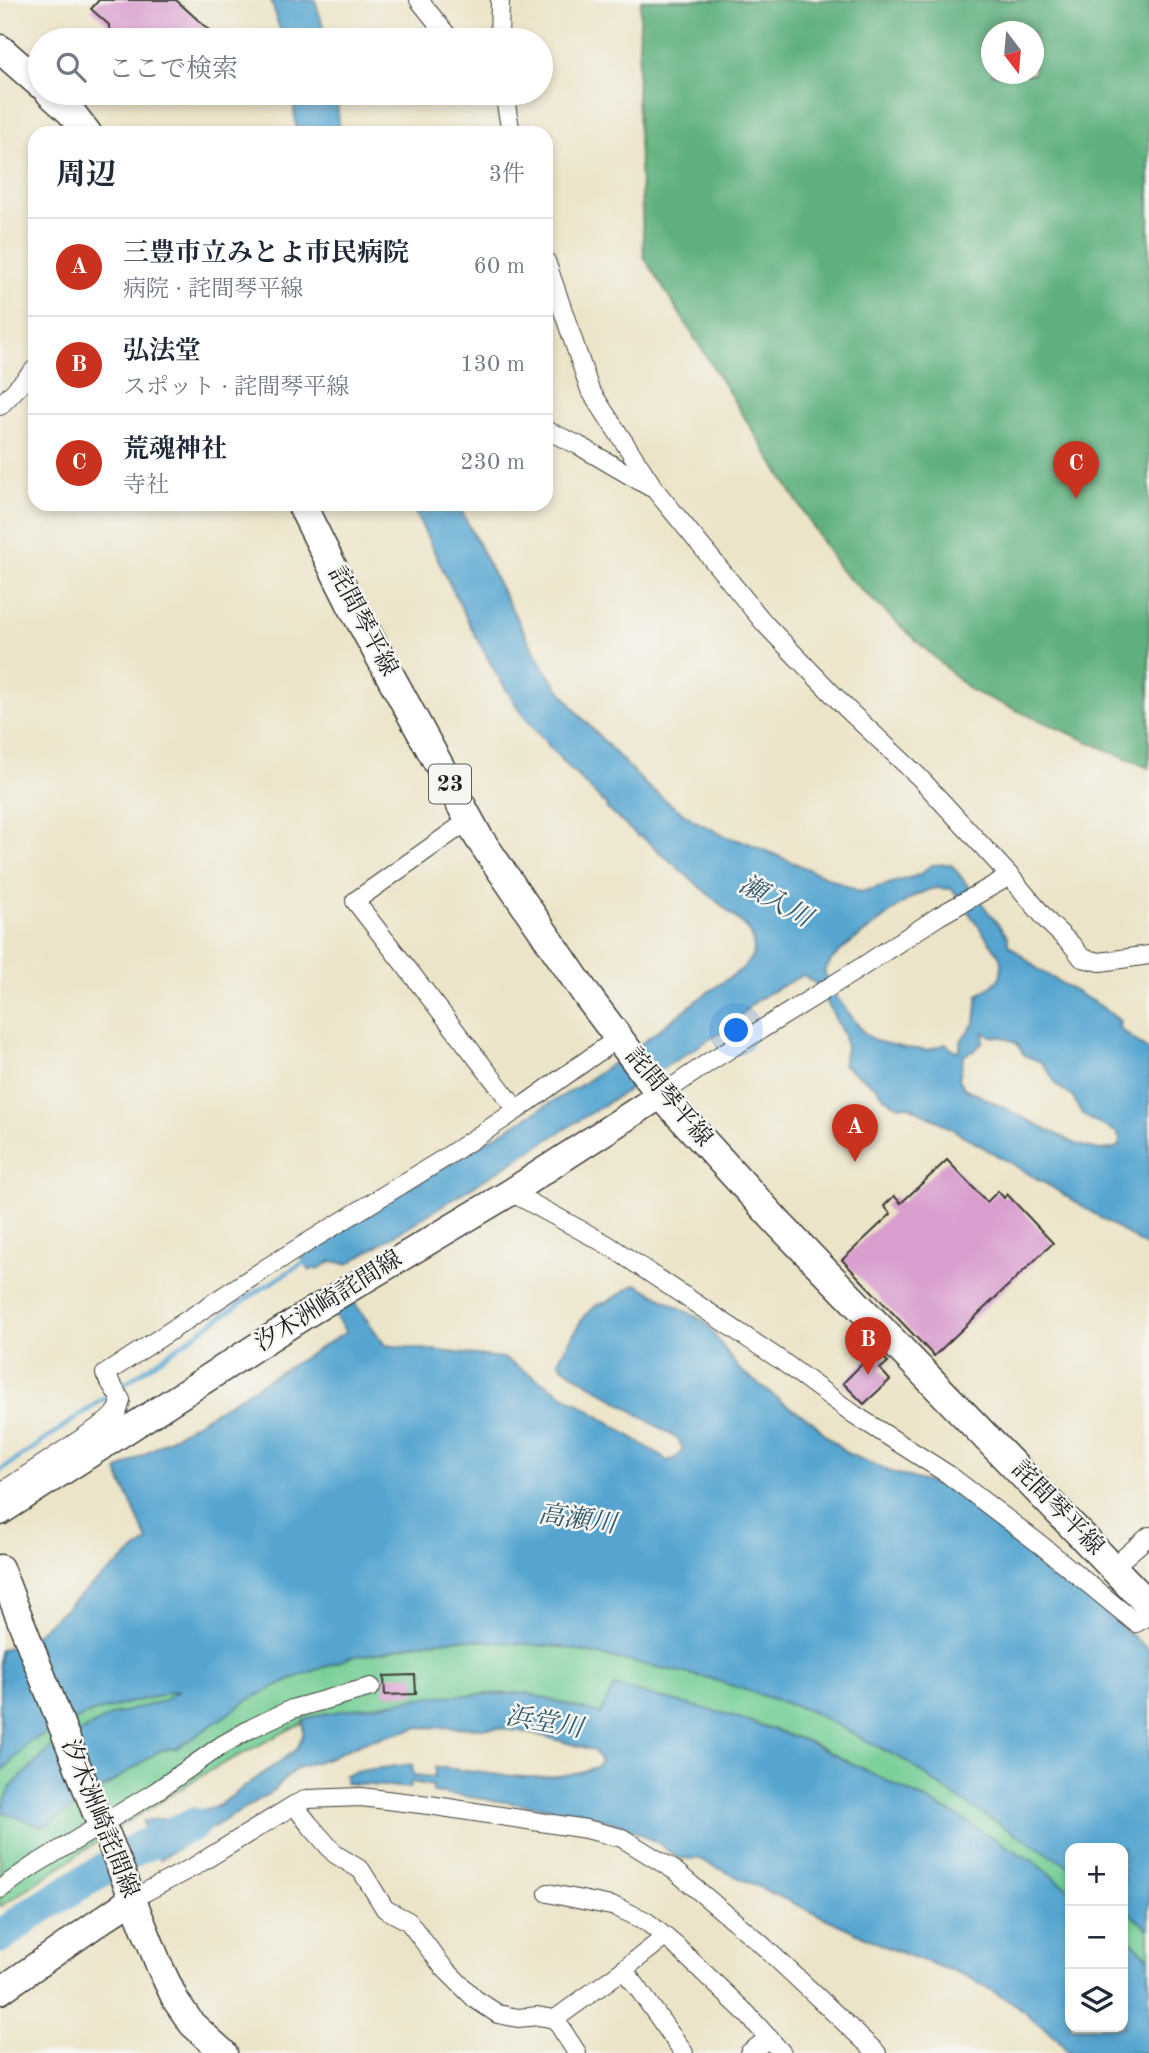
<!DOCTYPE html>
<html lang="ja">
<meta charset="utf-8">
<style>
body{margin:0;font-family:"Old Standard TT","Noto Serif JP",serif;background:#f6f6f7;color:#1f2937}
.controls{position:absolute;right:21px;bottom:21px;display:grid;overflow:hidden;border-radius:14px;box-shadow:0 4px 10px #0003}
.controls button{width:63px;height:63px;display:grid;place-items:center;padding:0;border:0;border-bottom:2px solid #e0e1e3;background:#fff;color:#1f2937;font:35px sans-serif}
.compass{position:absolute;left:981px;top:21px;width:63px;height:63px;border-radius:50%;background:#fff;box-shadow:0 4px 10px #0003;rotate:164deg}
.you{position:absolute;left:737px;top:1031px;width:24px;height:24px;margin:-18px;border:5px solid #fff;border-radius:50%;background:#1a73e8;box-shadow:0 0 0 10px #1a73e833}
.badge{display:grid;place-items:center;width:46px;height:46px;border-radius:50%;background:#c8321e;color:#fff;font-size:23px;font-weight:700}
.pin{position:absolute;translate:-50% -58px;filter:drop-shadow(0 2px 4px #0008)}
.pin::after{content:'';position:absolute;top:37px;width:24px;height:21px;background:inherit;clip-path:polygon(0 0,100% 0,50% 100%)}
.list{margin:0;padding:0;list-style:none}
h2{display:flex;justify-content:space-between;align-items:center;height:91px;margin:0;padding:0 28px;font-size:30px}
h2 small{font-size:23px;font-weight:400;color:#747a83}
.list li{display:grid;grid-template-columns:46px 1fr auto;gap:21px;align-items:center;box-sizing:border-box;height:98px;padding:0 28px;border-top:2px solid #e0e1e3}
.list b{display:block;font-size:26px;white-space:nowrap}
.list p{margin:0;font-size:23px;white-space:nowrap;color:#747a83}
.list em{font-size:23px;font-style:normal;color:#747a83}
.icon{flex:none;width:38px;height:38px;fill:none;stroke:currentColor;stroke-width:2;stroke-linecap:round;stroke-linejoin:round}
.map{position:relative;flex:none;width:1149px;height:2053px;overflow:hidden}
.search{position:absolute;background:#fff;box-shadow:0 4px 10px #0003;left:28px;top:28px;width:525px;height:77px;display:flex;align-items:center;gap:18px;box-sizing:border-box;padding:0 24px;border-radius:38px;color:#747a83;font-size:26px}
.panel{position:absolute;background:#fff;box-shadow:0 4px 10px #0003;left:28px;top:126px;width:525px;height:385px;border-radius:21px}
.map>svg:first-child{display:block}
.green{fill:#73cd94;stroke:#487458;stroke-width:2}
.forest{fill:#5eb07e;stroke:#3d664d;stroke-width:2;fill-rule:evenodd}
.water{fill:#55a5d0;stroke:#386076;stroke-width:2;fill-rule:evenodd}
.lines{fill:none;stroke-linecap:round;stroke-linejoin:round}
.stream{stroke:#55a5d0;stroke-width:5}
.river{stroke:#55a5d0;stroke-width:33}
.building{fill:#d99dce}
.street-casing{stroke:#3b3a36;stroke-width:20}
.secondary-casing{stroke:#3b3a36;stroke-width:29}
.primary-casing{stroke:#3b3a36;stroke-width:31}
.street{stroke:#fff;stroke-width:18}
.secondary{stroke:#fff;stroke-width:26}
.primary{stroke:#fff;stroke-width:28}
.labels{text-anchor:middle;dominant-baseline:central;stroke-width:5;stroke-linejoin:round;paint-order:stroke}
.shield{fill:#f6f6f2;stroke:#5d5d5c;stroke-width:2}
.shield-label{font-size:23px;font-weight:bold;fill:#1c1c1c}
.street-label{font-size:24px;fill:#1c1c1c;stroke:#f6f6f2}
.water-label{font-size:26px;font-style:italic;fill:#365a6d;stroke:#f6f6f2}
</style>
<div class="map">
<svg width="1149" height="2053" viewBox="0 0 1149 2053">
<rect width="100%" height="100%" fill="#f6f6f2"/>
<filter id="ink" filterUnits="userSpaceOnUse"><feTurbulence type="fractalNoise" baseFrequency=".0143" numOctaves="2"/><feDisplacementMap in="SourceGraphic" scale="14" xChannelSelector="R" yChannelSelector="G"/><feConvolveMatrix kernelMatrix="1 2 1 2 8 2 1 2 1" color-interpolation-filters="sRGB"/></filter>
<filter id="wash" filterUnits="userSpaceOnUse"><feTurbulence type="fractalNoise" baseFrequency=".00686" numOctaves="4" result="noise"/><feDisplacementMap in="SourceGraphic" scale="28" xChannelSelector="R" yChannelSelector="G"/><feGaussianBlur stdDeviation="1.57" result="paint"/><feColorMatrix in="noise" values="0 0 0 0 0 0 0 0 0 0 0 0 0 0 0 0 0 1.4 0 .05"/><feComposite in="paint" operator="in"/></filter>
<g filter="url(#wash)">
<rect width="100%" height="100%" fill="#ece4c8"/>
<g class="green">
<polygon points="461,1639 562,1647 709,1678 810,1711 908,1762 954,1796 1062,1861 1070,1867 1070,1890 1037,1864 952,1813 807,1741 733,1716 614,1687 600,1714 526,1693 476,1694 317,1715 209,1771 115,1830 0,1907 0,1774 30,1741 91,1713 181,1688 164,1701 113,1715 53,1746 12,1786 161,1750 178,1748 250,1699 291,1679 351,1657 389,1651 417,1643"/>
<polygon points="1123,1907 1149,1930 1149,1958 1123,1934"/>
</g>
<path class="forest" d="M641,0h508v768l-179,-78 -130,-120 -196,-313 -7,-160zM992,32h42v42h-42z"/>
<g class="water">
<polygon points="271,0 315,0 327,40 283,40"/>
<polygon points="292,93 336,93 340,133 297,133"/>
<path d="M411,504h47l45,89 41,76 37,48 65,68 30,23 19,13 32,16 21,6 113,49 58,-17 12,-10 20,-1 57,73v7l31,26 63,37 18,14 -1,7 30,23v197l-96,-60 -115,-67 -27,-14 -6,-2 -6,1 -14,-8 -9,-11 -33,-22 3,-17 -2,-12 -25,-50 -16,-11c-19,11 -55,25 -65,46l4,13 -10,4 -11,-5 -6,3 -367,228 -16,-3 -15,9 -2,-2 -5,3 -11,-18 280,-167 58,-39 67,-52 38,-26 10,-12 2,-9 -3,-14 -7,-9 -103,-89 -2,1 -33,-29 1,-2c-29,-29 -58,-57 -83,-90 -45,-62 -78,-143 -113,-212zM935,888l17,1 47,66c8,23 -3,29 -21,40l-3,27 -13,17 -3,12 -6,-1 -7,-6 -19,6 -22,-2 -29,-7 -11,-7 -30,-39 -11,-24c11,-21 41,-38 59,-52 16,-13 31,-26 52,-31zM984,1032l6,4 13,1 10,4 5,4 6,10 17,7 8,10 8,14 16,10c8,26 24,24 44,37l3,7 -1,6 -6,3 -13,1 -22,-5 -114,-57 -5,-10 5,-23 10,-4 9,-9z"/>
<polygon points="636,1284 704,1321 739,1369 782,1402 812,1421 829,1438 847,1453 891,1472 947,1488 983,1513 1027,1547 1149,1650 1149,1930 1123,1907 1123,1848 1070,1848 1070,1867 954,1796 908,1762 810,1711 709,1678 562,1647 461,1639 417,1643 389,1651 351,1657 291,1679 250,1699 178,1748 161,1750 44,1827 0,1811 12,1786 53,1746 113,1715 163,1701 179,1690 91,1713 30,1741 0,1774 0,1650 29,1640 91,1586 148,1541 117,1471 346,1332 331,1310 351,1298 385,1345 503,1358 612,1424 668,1461 676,1458 683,1450 679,1440 563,1367 558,1361 584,1316 597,1305 607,1302"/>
<path d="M614,1686l119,30 73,25 146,72 85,51 33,26v137h53v-93l26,24v95h-81l-10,-14 -46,-37 -46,-26 -75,-27 -192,-90 -22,-1 -17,-14 -35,-18 -40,-13 -152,-21v-6l-22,-4 -1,6 -65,-5v-8l20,-5 47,-6 1,11 21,2 2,-10c43,5 92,15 135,7 8,-1 18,-5 26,-7l4,-6 -8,-11 -61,-17 -34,-5 -78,-1 -56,15 -36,16 -31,10 -12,10 -10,12 -115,69 -18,-38 27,-3 49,-12 79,-57 6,-14v-14l14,-6 117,-19 92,-3 74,21z"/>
</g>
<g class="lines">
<polyline class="stream" points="0,1471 252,1295 309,1259"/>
<polyline class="river" points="0,1937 26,1917 140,1847 194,1824"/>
</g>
<g id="blocks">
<g class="building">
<polygon points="99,0 176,0 220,40 116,40 109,34 109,25 91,9"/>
<polygon points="947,1160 987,1202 998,1191 1004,1198 1007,1194 1053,1243 934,1356 842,1260 891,1214 884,1206 894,1196 901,1203"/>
<polygon points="876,1350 888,1362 880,1369 890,1380 864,1404 843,1383"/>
<polygon points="415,1675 416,1694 385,1695 384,1676"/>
</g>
</g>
</g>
<g filter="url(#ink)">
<use href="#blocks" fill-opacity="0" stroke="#3b3a36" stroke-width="2"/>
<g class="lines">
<g class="street-casing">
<g id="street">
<polyline points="419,0 451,40"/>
<polyline points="499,40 500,0"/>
<polyline points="504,93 511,133"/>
<polyline points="546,261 590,390 656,491 765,624 847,709 919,777 1010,876 1049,923 1073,946 1082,958 1100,962 1149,955"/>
<polyline points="0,406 35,369"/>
<polyline points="546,430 578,445 650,487"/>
<polyline points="469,820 355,901 517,1110 618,1038"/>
<polyline points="661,1095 709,1062 860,968 939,916 1010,876"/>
<polyline points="511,1192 608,1245 779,1359 855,1415 949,1475 1041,1545 1136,1623 1149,1616"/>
<polyline points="0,1493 106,1422 118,1411 121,1400 105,1374 266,1268 443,1159 517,1110"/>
<polyline points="1113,1567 1149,1536"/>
<polyline points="294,1805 307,1799 361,1797 429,1805 586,1829 622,1838 674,1870 760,1943 877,2053"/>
<polyline points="0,1889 33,1866 155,1792 222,1745 252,1728 292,1709 371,1687"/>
<polyline points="548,1893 616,1907 646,1921 675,1945 747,2014 782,2053"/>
<polyline points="132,1899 195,1866 294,1805 309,1824 335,1854 361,1870 385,1909 408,1921 443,1967 475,1999 498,2014 518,2018 538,2016 555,2019 623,1970 635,1984 684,2053"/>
<polyline points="623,1970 665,1937"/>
<polyline points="555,2019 577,2053"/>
<polyline points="749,2053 769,2038"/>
</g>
</g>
<g class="secondary-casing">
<g id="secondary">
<polyline points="0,1512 307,1314 511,1192 661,1095"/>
<polyline points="0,1568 97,1816 108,1837 159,1965 176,2001 192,2024 224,2053"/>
<polyline points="0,1991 132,1899"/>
</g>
</g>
<g class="primary-casing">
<g id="primary">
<polyline points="0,49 40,84"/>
<polyline points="50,93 70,111 87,133"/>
<polyline points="301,504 351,604 479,838 588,997 661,1095 780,1225 1149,1605"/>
</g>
</g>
<use href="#street" class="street"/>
<use href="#secondary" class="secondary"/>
<use href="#primary" class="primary"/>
</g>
</g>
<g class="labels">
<rect class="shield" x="429" y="764.5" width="42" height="39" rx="5"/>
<g class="shield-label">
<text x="450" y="784">23</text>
</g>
<g class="street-label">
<text transform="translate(362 622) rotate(62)">詫間琴平線</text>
<text transform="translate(668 1098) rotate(50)">詫間琴平線</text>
<text transform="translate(329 1302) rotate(-32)">汐木洲崎詫間線</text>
<text transform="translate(1057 1509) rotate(46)">詫間琴平線</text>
<text transform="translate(99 1819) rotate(68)">汐木洲崎詫間線</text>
</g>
<g class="water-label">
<text transform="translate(775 902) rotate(29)">瀬入川</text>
<text transform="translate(577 1520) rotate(8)">高瀬川</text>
<text transform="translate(544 1723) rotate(10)">浜堂川</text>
</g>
</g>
</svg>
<div class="controls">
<button>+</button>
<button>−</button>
<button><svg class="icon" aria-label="layers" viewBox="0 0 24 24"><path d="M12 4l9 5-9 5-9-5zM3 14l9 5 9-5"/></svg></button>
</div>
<svg class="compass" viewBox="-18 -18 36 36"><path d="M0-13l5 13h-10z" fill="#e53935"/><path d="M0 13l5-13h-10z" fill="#747a83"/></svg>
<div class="you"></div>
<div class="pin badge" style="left:855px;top:1162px">A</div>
<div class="pin badge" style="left:868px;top:1375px">B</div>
<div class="pin badge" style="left:1076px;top:499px">C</div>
<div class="search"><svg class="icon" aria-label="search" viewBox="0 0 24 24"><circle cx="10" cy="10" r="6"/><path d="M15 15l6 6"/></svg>ここで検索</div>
<section class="panel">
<h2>周辺<small>3件</small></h2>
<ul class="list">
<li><span class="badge">A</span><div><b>三豊市立みとよ市民病院</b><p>病院 · 詫間琴平線</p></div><em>60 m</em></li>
<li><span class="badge">B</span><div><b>弘法堂</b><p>スポット · 詫間琴平線</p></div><em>130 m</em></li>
<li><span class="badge">C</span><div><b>荒魂神社</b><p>寺社</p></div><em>230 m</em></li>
</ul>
</section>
</div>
